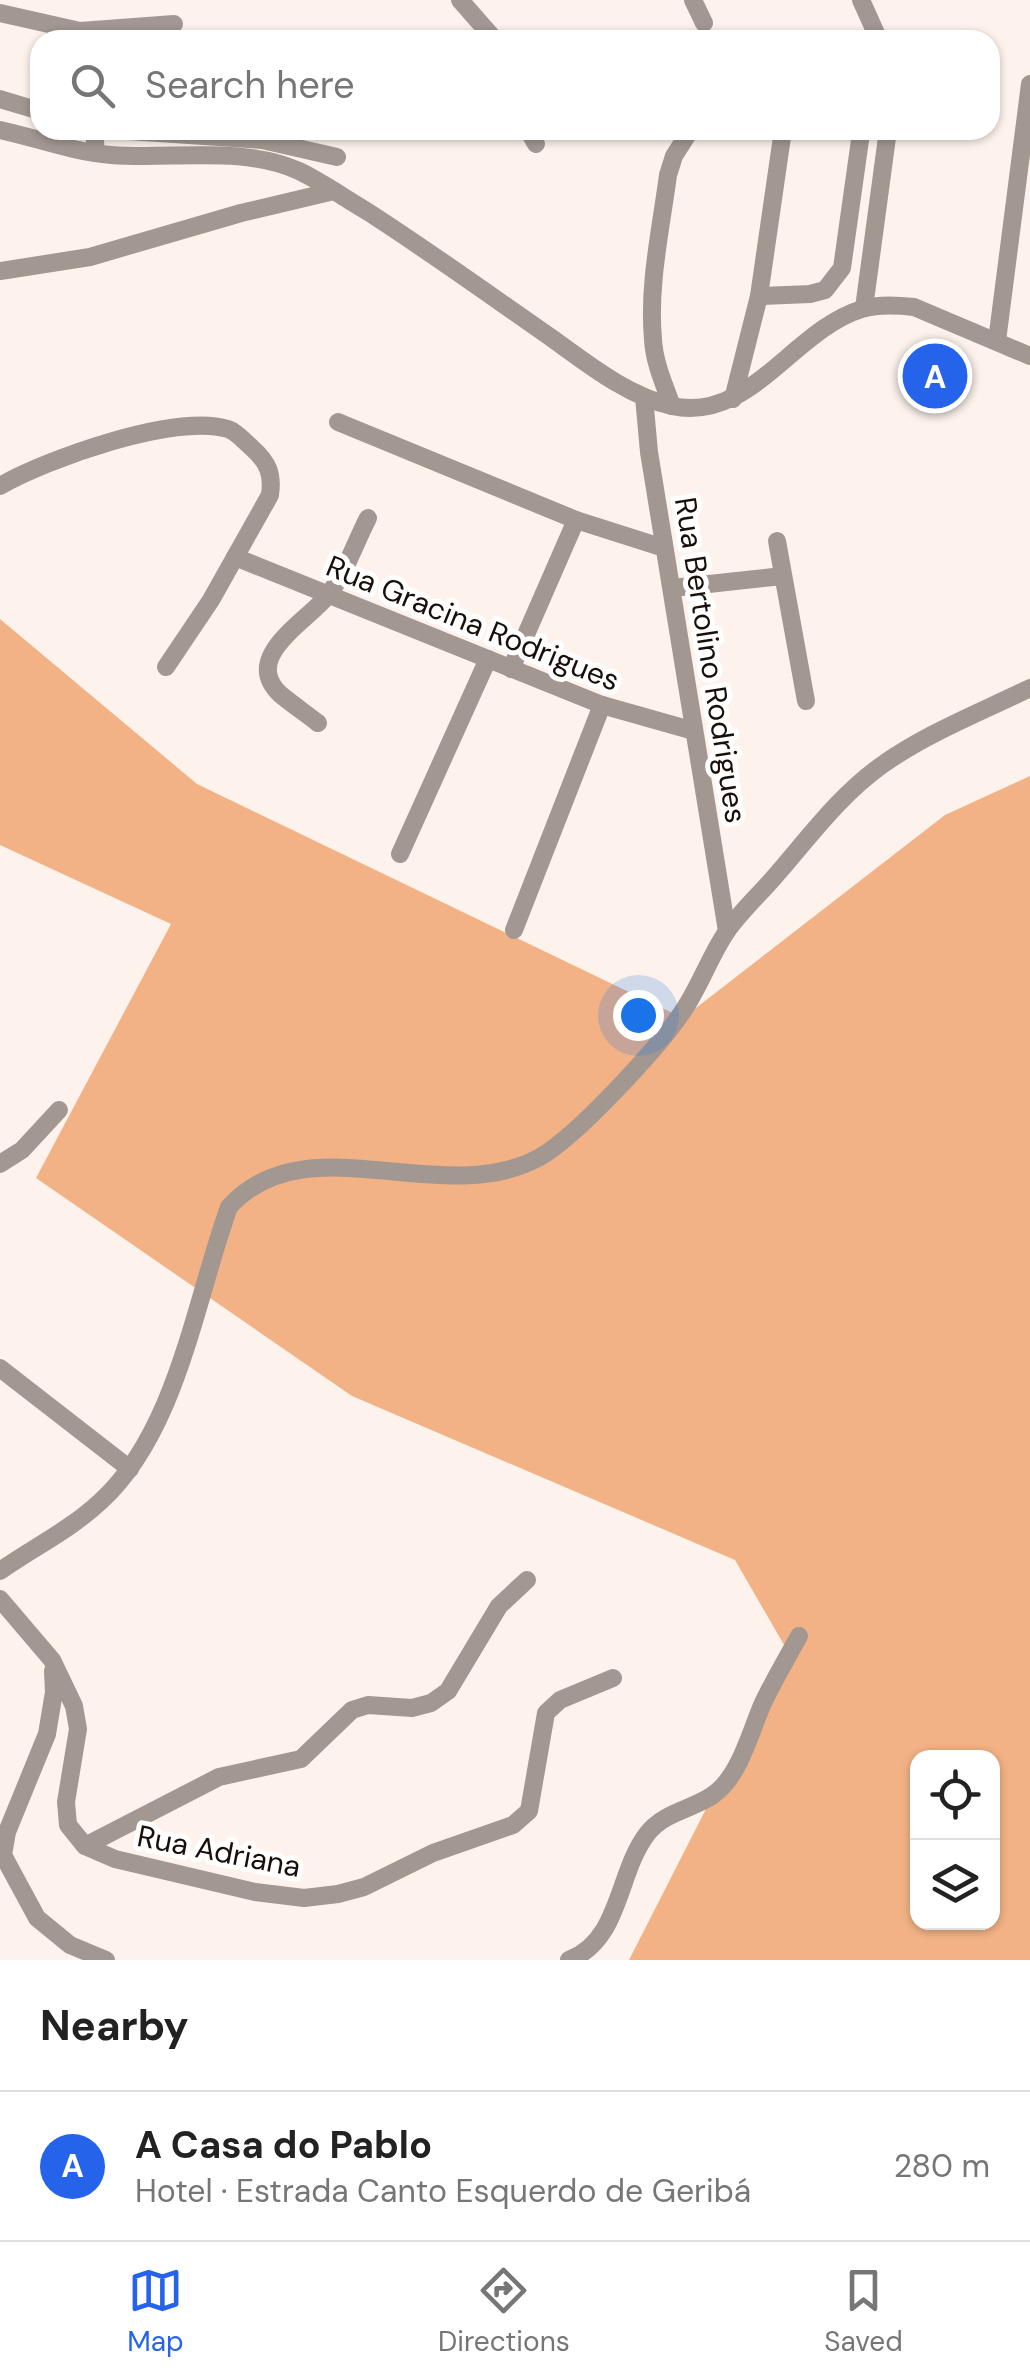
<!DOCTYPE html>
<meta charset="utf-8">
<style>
body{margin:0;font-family:"DM Sans",sans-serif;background:#f2f2f2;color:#222}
.controls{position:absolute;right:30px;bottom:30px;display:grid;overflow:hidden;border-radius:20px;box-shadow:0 2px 8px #0004}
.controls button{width:90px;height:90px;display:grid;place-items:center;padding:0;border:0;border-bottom:2px solid #e0e0e0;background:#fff;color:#222;font:50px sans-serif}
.you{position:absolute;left:638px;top:1015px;width:35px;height:35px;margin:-25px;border:8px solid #fff;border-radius:50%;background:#1a73e8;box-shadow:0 0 0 15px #1a73e833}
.badge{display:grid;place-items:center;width:65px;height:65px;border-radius:50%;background:#2563eb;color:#fff;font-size:32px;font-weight:700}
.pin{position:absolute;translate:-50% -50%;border:5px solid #fff;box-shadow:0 2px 10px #0006}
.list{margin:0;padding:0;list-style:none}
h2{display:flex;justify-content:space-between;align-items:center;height:130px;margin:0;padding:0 40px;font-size:42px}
h2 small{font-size:32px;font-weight:400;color:#767676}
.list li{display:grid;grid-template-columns:65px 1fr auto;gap:30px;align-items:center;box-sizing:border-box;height:150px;padding:0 40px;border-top:2px solid #e0e0e0}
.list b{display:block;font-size:38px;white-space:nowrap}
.list p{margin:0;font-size:32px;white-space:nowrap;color:#767676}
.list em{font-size:32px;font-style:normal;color:#767676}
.icon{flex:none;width:55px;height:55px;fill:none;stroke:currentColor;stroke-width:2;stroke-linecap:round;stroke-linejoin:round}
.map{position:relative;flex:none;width:1030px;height:1960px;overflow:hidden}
.search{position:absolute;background:#fff;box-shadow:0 2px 8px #0004;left:30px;right:30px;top:30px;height:110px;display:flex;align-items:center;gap:25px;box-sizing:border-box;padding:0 35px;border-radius:30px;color:#767676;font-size:38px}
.sheet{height:280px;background:#fff}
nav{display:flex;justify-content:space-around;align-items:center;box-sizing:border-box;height:140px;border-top:2px solid #e0e0e0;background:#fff;font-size:28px;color:#767676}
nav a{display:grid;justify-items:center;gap:5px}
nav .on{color:#2563eb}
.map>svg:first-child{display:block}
.forest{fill:#f2b285;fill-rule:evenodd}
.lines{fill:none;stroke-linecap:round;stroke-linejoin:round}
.street{stroke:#a29891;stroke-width:18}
.labels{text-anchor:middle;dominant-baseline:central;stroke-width:10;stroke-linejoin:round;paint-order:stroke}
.street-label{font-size:30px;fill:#180f0a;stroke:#fff}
</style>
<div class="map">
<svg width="1030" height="1960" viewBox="0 0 1030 1960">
<rect width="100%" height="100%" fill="#fdf3ec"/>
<path class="forest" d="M0,619l197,165 486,234 262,-203 85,-39v1184h-401l158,-310 -52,-90 -383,-164 -316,-218 135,-254 -171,-79zM918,1758h74v164h-74z"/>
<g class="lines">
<g class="street">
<polyline points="460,0 495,40"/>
<polyline points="693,0 704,23"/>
<polyline points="861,0 879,40"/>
<polyline points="0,13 80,31 80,38"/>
<polyline points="80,31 174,24"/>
<polyline points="0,99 40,111"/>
<path d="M0,130c37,8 73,22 111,25 61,5 131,-10 188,16 23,11 44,26 66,39 64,41 126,86 188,129 36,26 75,57 119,67 78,17 121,-76 190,-97 16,-5 35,-4 52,-2l116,49"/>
<polyline points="94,130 96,153"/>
<polyline points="113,130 262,140 337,157"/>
<polyline points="528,130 536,144"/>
<polyline points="0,271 90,257 241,213 334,191"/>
<polyline points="759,296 810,294 825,290 842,268 861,133"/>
<polyline points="864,308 888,130"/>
<polyline points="997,341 1030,84"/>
<polyline points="644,397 649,452 727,931"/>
<polyline points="733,399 759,296 783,130"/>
<path d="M672,406c-8,-22 -18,-44 -19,-67 -5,-54 8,-110 15,-164l6,-19 14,-22"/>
<polyline points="338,422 576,520 664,548"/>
<path d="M0,486c47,-27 175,-73 228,-57 9,3 17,13 24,19 16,14 21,26 18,47l-59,105 -45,67"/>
<polyline points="777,541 806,701"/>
<polyline points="235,557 602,705 694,731"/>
<polyline points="672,588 782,576"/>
<polyline points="511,669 576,520"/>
<path d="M318,723c-13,-10 -26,-19 -38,-29 -39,-38 27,-72 48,-99 17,-21 27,-52 40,-77"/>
<polyline points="400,854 488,659"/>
<polyline points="514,930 602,705"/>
<polyline points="0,1164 22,1150 59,1110"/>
<polyline points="0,1368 130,1469"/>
<path d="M0,1571c34,-24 70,-41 101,-70 76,-70 94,-200 128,-294 77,-86 214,4 311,-50 37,-21 119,-110 143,-146 17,-25 27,-55 44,-80 14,-20 34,-38 50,-57 33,-38 63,-79 105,-109 45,-32 99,-53 148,-77"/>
<polyline points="0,1599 52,1660 74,1706 78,1729 66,1802 68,1825 85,1846 115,1859 255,1892 304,1898 338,1894 364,1887 433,1853 513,1825 529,1811 546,1713 560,1700 613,1678"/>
<polyline points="53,1671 54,1692 47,1734 7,1832 3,1855 37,1918 70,1945 106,1960"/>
<polyline points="85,1846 219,1777 301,1759 352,1710 368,1705 412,1708 431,1703 448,1691 499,1606 527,1580"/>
<path d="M569,1960c52,-20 48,-87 78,-126 18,-24 51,-25 71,-43 23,-20 33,-61 45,-88 11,-23 24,-45 36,-67"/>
</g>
</g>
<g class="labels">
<g class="street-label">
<text transform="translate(473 623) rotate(22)">Rua Gracina Rodrigues</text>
<text transform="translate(711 660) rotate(81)">Rua Bertolino Rodrigues</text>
<text transform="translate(219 1851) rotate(11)">Rua Adriana</text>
</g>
</g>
</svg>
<div class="controls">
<button><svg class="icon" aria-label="locate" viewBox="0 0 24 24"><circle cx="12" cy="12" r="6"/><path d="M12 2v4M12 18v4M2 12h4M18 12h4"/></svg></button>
<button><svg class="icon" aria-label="layers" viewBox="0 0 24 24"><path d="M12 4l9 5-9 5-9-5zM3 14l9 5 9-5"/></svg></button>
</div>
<div class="you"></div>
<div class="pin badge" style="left:935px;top:376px">A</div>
<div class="search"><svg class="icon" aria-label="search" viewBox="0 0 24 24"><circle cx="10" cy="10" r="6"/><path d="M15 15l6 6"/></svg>Search here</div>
</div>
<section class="sheet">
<h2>Nearby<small></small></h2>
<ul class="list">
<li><span class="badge">A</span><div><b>A Casa do Pablo</b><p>Hotel · Estrada Canto Esquerdo de Geribá</p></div><em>280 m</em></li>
</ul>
</section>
<nav>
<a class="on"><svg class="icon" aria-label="map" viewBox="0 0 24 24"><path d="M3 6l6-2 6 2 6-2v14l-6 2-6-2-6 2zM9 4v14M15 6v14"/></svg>Map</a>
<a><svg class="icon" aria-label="directions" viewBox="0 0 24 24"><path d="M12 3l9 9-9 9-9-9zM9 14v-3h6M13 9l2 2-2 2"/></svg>Directions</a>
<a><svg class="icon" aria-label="saved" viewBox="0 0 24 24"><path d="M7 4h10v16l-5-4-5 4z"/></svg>Saved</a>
</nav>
